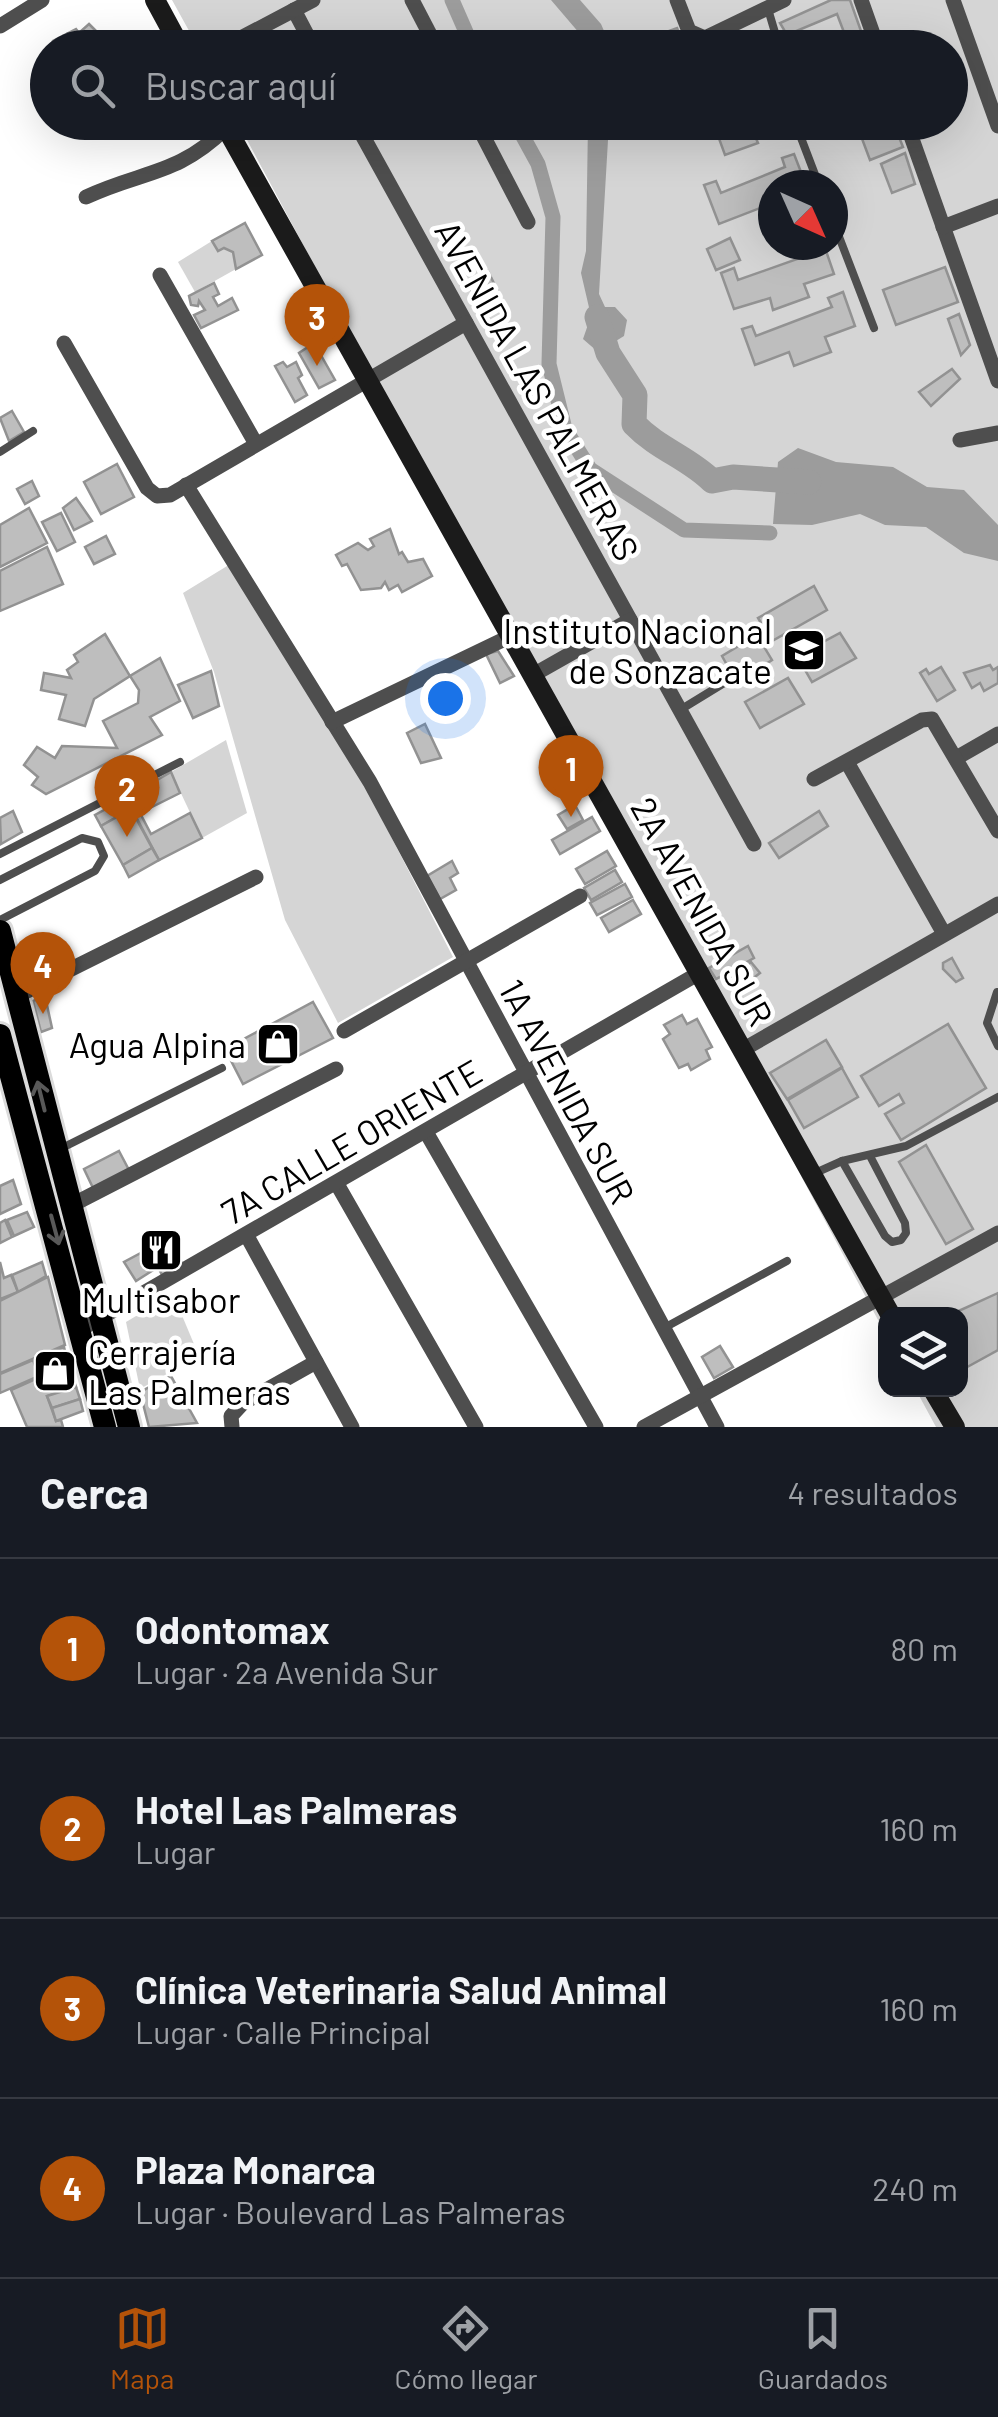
<!DOCTYPE html>
<html lang="es">
<meta charset="utf-8">
<style>
body{margin:0;font-family:Barlow,sans-serif;background:#20242c;color:#f1f3f6}
.controls{position:absolute;right:30px;bottom:30px;display:grid;overflow:hidden;border-radius:20px;box-shadow:0 10px 40px #0002}
.controls button{width:90px;height:90px;display:grid;place-items:center;padding:0;border:0;border-bottom:2px solid #363941;background:#171b24;color:#f1f3f6;font:50px sans-serif}
.compass{position:absolute;left:758px;top:170px;width:90px;height:90px;border-radius:50%;background:#171b24;box-shadow:0 10px 40px #0002;rotate:135deg}
.you{position:absolute;left:445px;top:698px;width:35px;height:35px;margin:-25px;border:8px solid #fff;border-radius:50%;background:#1a73e8;box-shadow:0 0 0 15px #1a73e833}
.badge{display:grid;place-items:center;width:65px;height:65px;border-radius:50%;background:#b45309;color:#fff;font-size:32px;font-weight:700}
.pin{position:absolute;translate:-50% -82px;filter:drop-shadow(0 2px 5px #0008)}
.pin::after{content:'';position:absolute;top:52px;width:35px;height:30px;background:inherit;clip-path:polygon(0 0,100% 0,50% 100%)}
.list{margin:0;padding:0;list-style:none}
h2{display:flex;justify-content:space-between;align-items:center;height:130px;margin:0;padding:0 40px;font-size:42px}
h2 small{font-size:32px;font-weight:400;color:#9ea1a6}
.list li{display:grid;grid-template-columns:65px 1fr auto;gap:30px;align-items:center;box-sizing:border-box;height:180px;padding:0 40px;border-top:2px solid #363941}
.list b{display:block;font-size:38px;white-space:nowrap}
.list p{margin:0;font-size:32px;white-space:nowrap;color:#9ea1a6}
.list em{font-size:32px;font-style:normal;color:#9ea1a6}
.icon{flex:none;width:55px;height:55px;fill:none;stroke:currentColor;stroke-width:2;stroke-linecap:round;stroke-linejoin:round}
.map{position:relative;flex:none;width:998px;height:1427px;overflow:hidden}
.search{position:absolute;background:#171b24;box-shadow:0 10px 40px #0002;left:30px;right:30px;top:30px;height:110px;display:flex;align-items:center;gap:25px;box-sizing:border-box;padding:0 35px;border-radius:55px;color:#9ea1a6;font-size:38px}
.sheet{height:850px;background:#171b24}
nav{display:flex;justify-content:space-around;align-items:center;box-sizing:border-box;height:140px;border-top:2px solid #363941;background:#171b24;font-size:28px;color:#9ea1a6}
nav a{display:grid;justify-items:center;gap:5px}
nav .on{color:#b45309}
.map>svg:first-child{display:block}
.green{fill:#d5d5d5;fill-rule:evenodd}
.water{fill:#9c9c9c}
.lines{fill:none;stroke-linecap:round;stroke-linejoin:round}
.canal{stroke:#9c9c9c;stroke-width:15}
.river{stroke:#9c9c9c;stroke-width:25}
.building{fill:#bebebe;stroke:#929292;stroke-width:2.5}
.primary-casing{stroke:#dbdbdb;stroke-width:28}
.lane{stroke:#4e4e4e;stroke-width:8}
.street{stroke:#4e4e4e;stroke-width:15}
.secondary{stroke:#1b1b1b;stroke-width:20}
.primary{stroke:#000;stroke-width:22}
.oneway{stroke:#595959}
.labels{text-anchor:middle;dominant-baseline:central;stroke-width:9;stroke-linejoin:round;paint-order:stroke}
.street-label{font-size:35px;fill:#000;stroke:#fff}
.poi-label{font-size:35px;fill:#000;stroke:#fff;text-anchor:end}
</style>
<div class="map">
<svg width="998" height="1427" viewBox="0 0 998 1427">
<rect width="100%" height="100%" fill="#fff"/>
<g class="green">
<path d="M172,0h826v1427h-62l-20,-37h44v-76h-74l-1,19 -647,-1210 712,-1v-74l-752,-1zM773,185h60v60h-60z"/>
<polygon points="212,241 233,252 236,269 195,292 178,262"/>
<polygon points="232,563 365,786 453,957 338,1023 285,920 214,672 183,593"/>
<polygon points="226,740 247,813 202,838 171,772"/>
<polygon points="173,1294 199,1356 140,1389 126,1322"/>
</g>
<g class="water">
<polygon points="551,0 580,0 601,24 611,47 587,47 586,41"/>
<polygon points="588,123 609,123 599,294 605,307 615,307 627,320 624,336 598,352 583,339 591,316 581,273 586,251"/>
<polygon points="798,448 836,462 893,467 927,487 964,490 998,525 998,561 964,553 926,527 885,525 860,514 812,525 773,524 778,462"/>
</g>
<g class="lines">
<g class="canal">
<polyline points="452,0 473,48"/>
<polyline points="515,122 538,164 553,217 549,364 565,429 590,469 684,530 770,533"/>
</g>
<path class="river" d="M597,317l11,36 27,42 -1,29c24,25 55,34 78,57l21,-4 76,5"/>
</g>
<g class="building">
<polygon points="831,0 850,0 867,48 850,48 837,14 787,35 780,23"/>
<polygon points="89,24 100,35 110,32 108,44 116,48 49,48 53,41 76,29 79,33"/>
<polygon points="677,28 683,43 662,48 658,35"/>
<polygon points="713,122 764,122 764,124 752,129 758,143 725,155"/>
<polygon points="872,122 893,122 903,147 870,160 858,128"/>
<polygon points="905,153 915,184 892,193 881,164"/>
<polygon points="794,154 806,185 773,185 773,203 719,224 704,185 716,181 721,193 785,167 782,158"/>
<polygon points="245,223 262,255 236,269 233,252 224,248 218,251 212,241"/>
<polygon points="730,238 740,260 716,270 707,249"/>
<polygon points="812,245 824,245 834,274 804,284 809,297 773,310 770,298 734,309 721,273 734,268 738,280 814,253"/>
<polygon points="945,267 958,302 896,325 883,290"/>
<polygon points="489,273 500,296 479,307 468,283"/>
<polygon points="214,283 219,294 213,297 218,306 232,298 238,310 201,328 194,315 205,310 199,301 198,306 191,305 189,296"/>
<polygon points="843,292 855,326 825,337 831,352 794,366 789,352 755,365 742,329 752,326 756,336 832,307 828,298"/>
<polygon points="959,314 970,345 961,355 948,319"/>
<polygon points="314,343 335,380 319,388 299,353"/>
<polygon points="283,362 287,367 296,362 302,375 298,378 307,395 295,402 275,366"/>
<polygon points="952,369 960,379 931,406 919,392"/>
<polygon points="12,411 24,432 9,441 0,418"/>
<polygon points="117,464 134,497 101,514 84,482"/>
<polygon points="32,481 39,496 25,504 17,489"/>
<polygon points="76,498 92,521 74,530 63,508"/>
<polygon points="29,508 47,543 0,567 0,525"/>
<polygon points="61,513 75,542 57,551 42,522"/>
<polygon points="390,529 399,554 402,552 408,562 423,559 432,576 402,592 398,585 389,590 385,582 381,588 361,590 347,564 342,566 336,555 358,543 368,550 374,546 370,539"/>
<polygon points="106,536 115,554 94,564 85,547"/>
<polygon points="47,547 63,584 0,611 0,571"/>
<polygon points="814,586 827,610 772,641 758,618"/>
<polygon points="840,633 856,658 812,682 797,656"/>
<polygon points="105,634 130,676 94,699 85,726 59,719 66,695 41,690 44,673 71,678 67,670 78,662 74,655"/>
<polygon points="757,635 772,660 737,683 722,656"/>
<polygon points="498,651 514,676 500,683 486,654"/>
<polygon points="160,658 180,701 150,717 162,735 46,794 32,785 38,777 24,765 37,747 55,758 62,746 117,748 103,721 138,703 139,690 130,676"/>
<polygon points="990,665 993,670 998,667 998,683 984,691 980,683 972,688 964,673"/>
<polygon points="941,667 955,690 937,701 920,673 926,669 929,674"/>
<polygon points="211,671 219,706 193,718 178,685"/>
<polygon points="788,678 804,704 760,728 745,702"/>
<polygon points="425,724 441,758 421,763 407,733"/>
<polygon points="171,772 180,793 140,813 151,834 190,813 202,838 159,860 126,798"/>
<polygon points="126,798 131,809 101,826 95,815"/>
<polygon points="575,805 583,820 567,829 558,815"/>
<polygon points="131,809 152,848 123,865 101,826"/>
<polygon points="13,811 22,832 1,844 0,818"/>
<polygon points="819,811 828,826 779,858 769,843"/>
<polygon points="592,817 600,831 560,854 552,840"/>
<polygon points="152,848 159,860 129,877 123,865"/>
<polygon points="607,851 616,866 585,884 576,869"/>
<polygon points="452,861 458,873 450,878 456,890 440,899 427,876"/>
<polygon points="615,870 622,882 591,900 584,888"/>
<polygon points="625,884 632,897 597,915 590,903"/>
<polygon points="633,900 641,914 609,932 601,918"/>
<polygon points="748,946 754,958 716,979 709,968"/>
<polygon points="952,958 963,978 956,982 943,969 943,963"/>
<polygon points="751,962 760,973 739,989 730,978"/>
<polygon points="45,996 52,1028 41,1032 33,1001"/>
<polygon points="313,1002 333,1038 243,1084 225,1049"/>
<polygon points="682,1015 687,1024 697,1019 712,1047 706,1050 710,1059 691,1070 688,1064 679,1068 663,1039 670,1034 664,1025"/>
<polygon points="948,1024 986,1088 901,1140 885,1114 904,1103 899,1094 879,1106 861,1076"/>
<polygon points="826,1040 842,1067 787,1099 770,1073"/>
<polygon points="842,1068 858,1097 804,1128 788,1100"/>
<polygon points="926,1145 973,1229 946,1244 899,1162"/>
<polygon points="119,1151 130,1172 94,1190 84,1169"/>
<polygon points="13,1180 21,1204 0,1214 0,1186"/>
<polygon points="27,1212 34,1227 14,1236 7,1220"/>
<polygon points="5,1220 12,1237 0,1243 0,1223"/>
<polygon points="169,1238 182,1263 162,1275 158,1267 136,1281 124,1262"/>
<polygon points="0,1262 4,1278 11,1275 18,1292 0,1299"/>
<polygon points="42,1262 46,1276 18,1292 12,1275"/>
<polygon points="48,1277 65,1345 0,1373 0,1301"/>
<polygon points="998,1293 998,1350 960,1371 960,1314 952,1314"/>
<polygon points="720,1346 733,1367 714,1378 702,1357"/>
<polygon points="64,1347 67,1359 38,1370 34,1359"/>
<polygon points="67,1359 71,1372 42,1382 38,1370"/>
<polygon points="33,1360 39,1376 0,1393 0,1374"/>
<polygon points="71,1372 76,1387 47,1396 56,1421 61,1420 63,1427 27,1427 11,1390 40,1377 42,1382"/>
<polygon points="171,1376 197,1423 149,1427 140,1392"/>
<polygon points="76,1387 80,1399 52,1408 47,1396"/>
<polygon points="80,1399 83,1411 56,1421 52,1408"/>
</g>
<g class="lines">
<g class="primary-casing">
<g id="primary">
<polyline points="0,931 129,1427"/>
<polyline points="0,1035 105,1427"/>
</g>
</g>
<g class="lane">
<polyline points="768,9 776,36 774,48"/>
<polyline points="795,122 819,185"/>
<polyline points="833,221 874,328"/>
<polyline points="0,452 33,431"/>
<polyline points="680,710 729,680"/>
<polyline points="0,854 180,762"/>
<polyline points="0,880 82,838 98,842 104,856 95,871 0,920"/>
<polyline points="997,992 987,1023 998,1046"/>
<polyline points="60,1149 222,1068"/>
<polyline points="842,1161 885,1236 892,1242 901,1240 906,1233 905,1223 870,1156"/>
<polyline points="813,1174 842,1161 906,1146 998,1097"/>
<polyline points="664,1328 787,1261"/>
</g>
<g class="street">
<polyline points="412,0 437,48"/>
<polyline points="677,0 689,31 705,38 784,0"/>
<polyline points="861,0 878,48"/>
<polyline points="953,0 998,126"/>
<polyline points="294,10 314,48"/>
<polyline points="0,26 42,0"/>
<polyline points="222,48 313,0"/>
<polyline points="355,122 754,844"/>
<polyline points="476,122 528,222"/>
<polyline points="906,122 998,381"/>
<path d="M86,197c58,-27 91,-21 140,-69"/>
<polyline points="943,227 998,206"/>
<polyline points="160,275 256,444"/>
<polyline points="64,343 147,488 157,496 170,495 466,323"/>
<polyline points="960,440 998,433"/>
<polyline points="186,485 370,782 717,1427"/>
<polyline points="533,675 630,620"/>
<polyline points="332,722 511,636"/>
<polyline points="958,757 998,734"/>
<polyline points="847,762 943,932"/>
<polyline points="814,779 922,720 932,719 998,831"/>
<polyline points="17,996 256,877"/>
<polyline points="344,1031 580,896"/>
<polyline points="744,1049 998,904"/>
<polyline points="426,1132 596,1427"/>
<polyline points="337,1184 476,1427"/>
<polyline points="70,1206 336,1069"/>
<polyline points="247,1236 352,1427"/>
<polyline points="81,1329 701,972"/>
<polyline points="232,1427 231,1416 243,1403 316,1362"/>
<polyline points="644,1427 998,1233"/>
</g>
<g class="secondary">
<polyline points="155,0 181,48"/>
<polyline points="223,122 890,1314"/>
<polyline points="933,1390 955,1427"/>
</g>
<use href="#primary" class="primary"/>
</g>
<defs><path id="oneway-shaft" d="M-6 0H5M1.5-3L5.5 0L1.5 3" fill="none" stroke-width="1.6" stroke-linecap="round" stroke-linejoin="round" transform="scale(2.5)"/></defs>
<g class="oneway">
<use href="#oneway-shaft" transform="translate(41 1096) rotate(-104)"/>
<use href="#oneway-shaft" transform="translate(55 1230) rotate(75)"/>
</g>
<defs>
<g id="school-square" transform="scale(2.25)"><rect x="-9" y="-9" width="18" height="18" rx="4" fill="#000" stroke="#fff"/><path d="M0-5L7-2L0 1L-7-2ZM-4 1L0 2.5L4 1V4Q0 6-4 4Z" fill="#fff"/></g>
<g id="shop-square" transform="scale(2.25)"><rect x="-9" y="-9" width="18" height="18" rx="4" fill="#000" stroke="#fff"/><path d="M-5-2.5h2.3a2.7 3.5 0 0 1 5.4 0H5L5.5 6h-11ZM-1.5-2.5h3a1.5 2.3 0 0 0-3 0Z" fill="#fff"/></g>
<g id="restaurant-square" transform="scale(2.25)"><rect x="-9" y="-9" width="18" height="18" rx="4" fill="#000" stroke="#fff"/><path d="M-5-6h1v4h1v-4h1v4h1v-4h1v5L-1.5 .5V6h-2V.5L-5-1ZM5-6V6H3V1.5H1.5Q1.5-4 5-6Z" fill="#fff"/></g>
</defs>
<g fill-rule="evenodd">
<use href="#school-square" x="804" y="650"/>
<use href="#shop-square" x="278" y="1044"/>
<use href="#restaurant-square" x="161" y="1250"/>
<use href="#shop-square" x="55" y="1371"/>
</g>
<g class="labels">
<g class="street-label">
<text transform="translate(538 390) rotate(61)">AVENIDA LAS PALMERAS</text>
<text transform="translate(703 911) rotate(61)">2A AVENIDA SUR</text>
<text transform="translate(568 1091) rotate(62)">1A AVENIDA SUR</text>
<text transform="translate(351 1141) rotate(-30)">7A CALLE ORIENTE</text>
</g>
<g class="poi-label">
<text x="772" y="630">Instituto Nacional<tspan x="772" dy="40">de Sonzacate</tspan></text>
<text x="246" y="1044">Agua Alpina</text>
<text x="161" y="1299" text-anchor="middle">Multisabor</text>
<text x="88" y="1351" text-anchor="start">Cerrajería<tspan x="88" dy="40">Las Palmeras</tspan></text>
</g>
</g>
</svg>
<div class="controls">
<button><svg class="icon" aria-label="layers" viewBox="0 0 24 24"><path d="M12 4l9 5-9 5-9-5zM3 14l9 5 9-5"/></svg></button>
</div>
<svg class="compass" viewBox="-18 -18 36 36"><path d="M0-13l5 13h-10z" fill="#e53935"/><path d="M0 13l5-13h-10z" fill="#9ea1a6"/></svg>
<div class="you"></div>
<div class="pin badge" style="left:571px;top:817px">1</div>
<div class="pin badge" style="left:127px;top:837px">2</div>
<div class="pin badge" style="left:317px;top:366px">3</div>
<div class="pin badge" style="left:43px;top:1014px">4</div>
<div class="search"><svg class="icon" aria-label="search" viewBox="0 0 24 24"><circle cx="10" cy="10" r="6"/><path d="M15 15l6 6"/></svg>Buscar aquí</div>
</div>
<section class="sheet">
<h2>Cerca<small>4 resultados</small></h2>
<ul class="list">
<li><span class="badge">1</span><div><b>Odontomax</b><p>Lugar · 2a Avenida Sur</p></div><em>80 m</em></li>
<li><span class="badge">2</span><div><b>Hotel Las Palmeras</b><p>Lugar</p></div><em>160 m</em></li>
<li><span class="badge">3</span><div><b>Clínica Veterinaria Salud Animal</b><p>Lugar · Calle Principal</p></div><em>160 m</em></li>
<li><span class="badge">4</span><div><b>Plaza Monarca</b><p>Lugar · Boulevard Las Palmeras</p></div><em>240 m</em></li>
</ul>
</section>
<nav>
<a class="on"><svg class="icon" aria-label="map" viewBox="0 0 24 24"><path d="M3 6l6-2 6 2 6-2v14l-6 2-6-2-6 2zM9 4v14M15 6v14"/></svg>Mapa</a>
<a><svg class="icon" aria-label="directions" viewBox="0 0 24 24"><path d="M12 3l9 9-9 9-9-9zM9 14v-3h6M13 9l2 2-2 2"/></svg>Cómo llegar</a>
<a><svg class="icon" aria-label="saved" viewBox="0 0 24 24"><path d="M7 4h10v16l-5-4-5 4z"/></svg>Guardados</a>
</nav>
